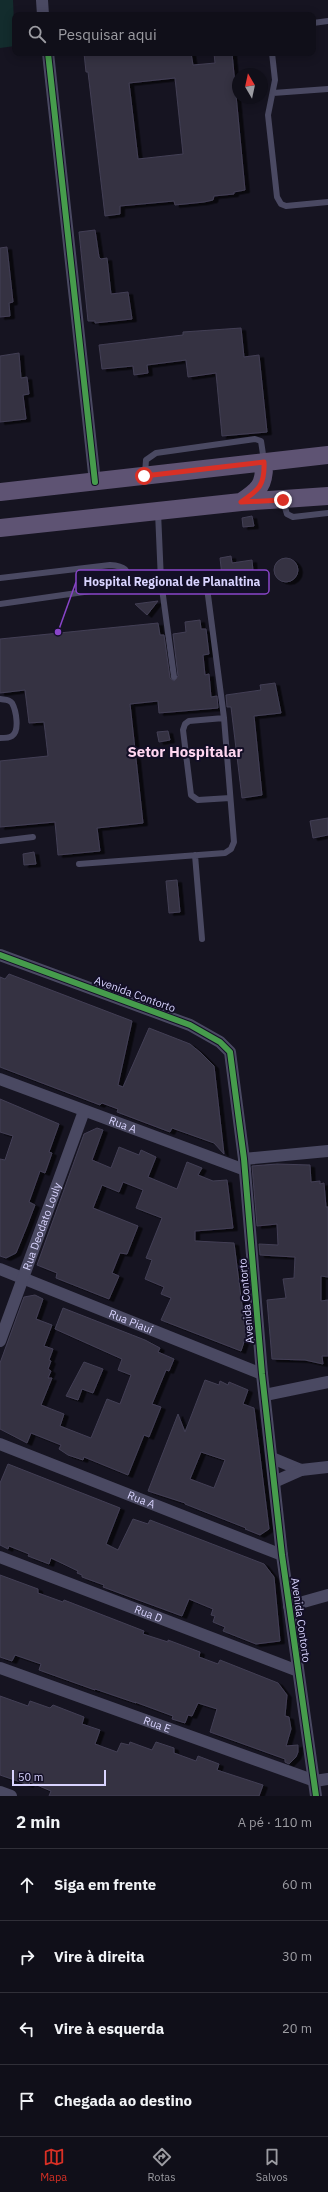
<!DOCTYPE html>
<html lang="pt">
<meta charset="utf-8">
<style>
:root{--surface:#100f19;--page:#1e1d26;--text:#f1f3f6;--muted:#9c9ca2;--line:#302f38;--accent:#d93025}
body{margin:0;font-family:"IBM Plex Sans",sans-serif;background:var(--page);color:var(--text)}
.compass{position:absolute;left:232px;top:68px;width:36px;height:36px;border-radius:50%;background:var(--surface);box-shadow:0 2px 10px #0003;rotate:351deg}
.scale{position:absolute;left:12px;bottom:10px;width:94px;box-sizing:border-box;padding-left:4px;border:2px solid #d9d4ff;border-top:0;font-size:11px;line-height:14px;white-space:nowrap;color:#d9d4ff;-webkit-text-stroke:3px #130f26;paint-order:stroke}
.stop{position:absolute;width:12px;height:12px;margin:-9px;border:3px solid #d93025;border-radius:50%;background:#fff}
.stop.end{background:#d93025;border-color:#fff;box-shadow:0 1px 4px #0008}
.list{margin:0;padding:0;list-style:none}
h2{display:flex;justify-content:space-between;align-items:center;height:52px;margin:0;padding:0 16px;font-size:17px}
h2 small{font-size:13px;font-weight:400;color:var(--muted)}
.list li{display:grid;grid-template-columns:26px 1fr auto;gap:12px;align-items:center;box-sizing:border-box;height:72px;padding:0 16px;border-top:1px solid var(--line)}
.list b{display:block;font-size:15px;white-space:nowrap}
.list em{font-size:13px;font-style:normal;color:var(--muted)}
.icon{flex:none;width:22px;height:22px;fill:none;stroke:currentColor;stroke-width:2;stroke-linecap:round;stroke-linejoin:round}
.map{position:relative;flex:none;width:328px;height:1796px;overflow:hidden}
.search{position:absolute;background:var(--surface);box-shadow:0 2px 10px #0003;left:12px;right:12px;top:12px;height:44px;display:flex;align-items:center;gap:10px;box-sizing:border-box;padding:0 14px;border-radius:8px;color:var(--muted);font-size:15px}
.sheet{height:340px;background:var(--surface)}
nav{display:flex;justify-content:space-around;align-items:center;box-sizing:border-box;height:56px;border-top:1px solid var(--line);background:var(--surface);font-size:11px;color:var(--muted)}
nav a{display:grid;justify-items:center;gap:2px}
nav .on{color:var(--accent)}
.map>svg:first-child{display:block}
</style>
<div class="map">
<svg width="328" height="1796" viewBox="0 0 328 1796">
<defs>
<filter id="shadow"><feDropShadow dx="4.5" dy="2.5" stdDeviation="0" flood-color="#0009"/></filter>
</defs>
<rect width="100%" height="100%" fill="#161421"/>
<path fill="#132c2d" d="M0 0H13L15 46 0 48Z"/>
<path fill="#343243" stroke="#433f54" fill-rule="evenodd" filter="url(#shadow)" d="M84 53H191L193 65 215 63 214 53H232L245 190 234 192V194L214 196 213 200 204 202 175 205 174 201 120 206V214L105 216 88 72H86ZM175 78 183 154 138 159 129 83Z
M95 230 99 257 101 259 107 258 111 294 128 292 132 319 95 323V321H88L79 232Z
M7 247 13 302 9 303 10 316 0 317V248Z
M241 328 244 357 259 355 267 432 222 436 216 373 188 377 186 360 147 365 148 373 134 375 133 366 102 369 99 345 183 335V332Z
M19 353 21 378 27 377 29 394 23 395 26 419 0 422V356Z
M252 516 254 526 243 527 242 518Z
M231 556 232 563 252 560 254 582 223 585 220 558Z
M274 570a12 12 0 1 1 24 0a12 12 0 1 1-24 0Z
M158 601 147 615 135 604Z
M200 620 201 629H206L209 654 203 655 205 675 209 674 211 697 217 696 218 708 159 713 158 701 130 704 143 823 97 828 100 851 58 855 55 822 0 827V761L48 756 44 722 29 723 25 690 0 693V639L158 623 160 635H164L170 678 174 681 178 676 173 634 186 632 185 622Z
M275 683 281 713 254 716 262 795 242 798 231 707H227L226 695 261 690 260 685Z
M168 731 170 740 159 742 157 732Z
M328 818V835L313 838 310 821Z
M34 852 36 864 24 865 23 854Z
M177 880 180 912 169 913 166 881Z
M9 974 132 1021 118 1085 123 1087 149 1028 190 1044 201 1053 214 1066 224 1154 214 1143 172 1128 170 1132 117 1112 118 1109 102 1103 100 1105 0 1067V977L5 979Z
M0 1099 59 1124 49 1152 52 1153 45 1173 40 1171 29 1202 35 1205 27 1226 16 1253 6 1258 0 1256V1159L5 1160 13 1136 0 1132Z
M97 1128 103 1130 92 1160 111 1168 119 1147 139 1155 141 1150 156 1157 148 1177 177 1189 187 1162 202 1168 198 1175 213 1181 227 1180 233 1228 195 1231V1241L234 1243 246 1336 241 1351 161 1320 171 1298 161 1294 164 1287 145 1279 152 1260 146 1258 162 1218 136 1208 143 1190 123 1182 119 1192 102 1185 93 1208 138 1226 127 1254 120 1253 112 1273 119 1276 109 1299 56 1278 57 1273 37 1265 84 1134Z
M277 1164 310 1165 311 1182 320 1181V1184L324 1183 326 1207H328V1277L321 1276V1301L328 1300V1356H322L323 1364 305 1360 272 1359 267 1300 286 1298 283 1279 294 1278 295 1257 260 1255 259 1244 278 1245 277 1224 257 1226 252 1166Z
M35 1295 43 1299 36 1319 52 1325 44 1346 53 1349 49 1360 51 1361 48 1369 51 1371 48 1378H52L41 1405 64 1414 60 1426 91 1438 107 1399 120 1404 131 1375 118 1370 122 1359 55 1329 63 1308 145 1340 160 1348 158 1352 174 1359 169 1371 166 1370 152 1404 161 1407 149 1437 144 1435 128 1475 84 1457 83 1460 68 1455 59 1449 61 1445 31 1433 27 1443 0 1429V1363L24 1297Z
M84 1362 103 1369 93 1393 82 1389 78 1400 66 1396Z
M205 1380 219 1385 220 1381 228 1385 229 1382 248 1390 243 1404 254 1408 269 1529 260 1535 245 1529 246 1528 185 1504V1503L148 1491 178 1414 185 1432ZM201 1452 225 1460 214 1488 190 1479Z
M8 1464 120 1508 106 1544 118 1550 133 1519 148 1524 150 1520 264 1564 274 1577 280 1641 256 1644 223 1631 225 1627 213 1622 215 1616 211 1615 213 1609 189 1599 182 1616 103 1587 104 1585 82 1577V1575L77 1573 78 1571 51 1558 49 1564 28 1556 29 1554 9 1546 8 1549 0 1545V1483Z
M0 1575 38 1589V1593L63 1602 64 1600 144 1631 143 1634 168 1642V1640L200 1652 199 1657 218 1664 220 1660 278 1683 287 1695 285 1716 289 1717 291 1729 286 1746 298 1745V1752L296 1757 289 1764 285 1762V1759L210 1732 217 1709 198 1703 192 1716 188 1715 185 1723 172 1719 173 1716 135 1702 136 1703 95 1689V1690L39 1670 41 1664 15 1655 12 1661 0 1657Z
M0 1696 28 1706 30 1701 50 1708 53 1705 84 1717 82 1724 100 1730 95 1744 117 1752 121 1743 129 1745 130 1742 152 1750 156 1742 174 1748V1753L196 1761 198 1756 219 1764 217 1770 263 1785 259 1796H49L51 1791 30 1782 29 1785 0 1775Z"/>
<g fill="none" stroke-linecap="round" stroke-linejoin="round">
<path stroke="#4a4962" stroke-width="6" d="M313 23 328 21
M272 53 275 80 268 115 277 197 281 204 286 206 328 202
M273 93 328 89
M145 474 146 460 156 453 255 439 261 441 264 461
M283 501 287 514 293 517 328 513
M158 512 161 581 174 677
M0 578 110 565C127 566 127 570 131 585
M0 604 161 581 206 580 224 718
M0 699C4 700 9 699 12 703 16 710 20 731 12 736 9 738 4 738 0 738
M0 841 33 837
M195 855 202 939
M79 864 225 853 231 849 234 842 224 718 189 721 185 724 183 730 191 795 198 800 230 798"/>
<g stroke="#4a4962" stroke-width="12">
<path d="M42 0 43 15"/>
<path d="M48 53 95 482"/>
<path d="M0 955 190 1025 220 1042 230 1052 244 1159 262 1374 282 1555 316 1796"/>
<path id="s1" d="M0 1079 245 1170"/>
<path d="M244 1159 328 1151"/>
<path id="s2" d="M0 1269 262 1374"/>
<path id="s3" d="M0 1341 84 1111"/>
<path d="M265 1395 328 1382"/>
<path id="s4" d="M0 1444 282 1555"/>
<path d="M272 1458 301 1470 328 1467"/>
<path d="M274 1482 301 1470"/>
<path id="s5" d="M0 1557 298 1671"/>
<path d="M289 1606 328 1595"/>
<path id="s6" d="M0 1668 315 1781 328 1779"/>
<path d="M0 1792 11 1796"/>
</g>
<path stroke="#5e5373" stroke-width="18" d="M0 492 328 455
M241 502C259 490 265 485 264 462
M0 528 241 502 328 496"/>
<defs>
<path id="cycleway" d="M48 53 95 482
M0 955 190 1025 220 1042 230 1052 244 1159 262 1374 282 1555 316 1796"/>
</defs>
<use href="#cycleway" stroke="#130f26" stroke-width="8"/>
<use href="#cycleway" stroke="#469c4c" stroke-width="6"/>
</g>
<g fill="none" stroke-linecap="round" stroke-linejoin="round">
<path stroke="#d93025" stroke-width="5" d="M144 476 264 462C265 485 259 490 241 502L283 500"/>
</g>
<g text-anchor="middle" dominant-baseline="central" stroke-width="4" stroke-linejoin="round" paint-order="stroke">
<g font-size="11" fill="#d9d4ff" stroke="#130f26">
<text transform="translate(135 994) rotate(20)">Avenida Contorto</text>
<text stroke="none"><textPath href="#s1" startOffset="131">Rua A</textPath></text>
<text stroke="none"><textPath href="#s3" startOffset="122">Rua Deodato Louly</textPath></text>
<text transform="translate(246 1301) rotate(-95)">Avenida Contorto</text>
<text stroke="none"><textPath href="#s2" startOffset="141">Rua Piauí</textPath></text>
<text stroke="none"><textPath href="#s4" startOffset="152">Rua A</textPath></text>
<text stroke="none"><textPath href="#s5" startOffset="159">Rua D</textPath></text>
<text transform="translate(301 1620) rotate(82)">Avenida Contorto</text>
<text stroke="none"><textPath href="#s6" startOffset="167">Rua E</textPath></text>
</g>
<g font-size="15" font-weight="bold" fill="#ffd6f0" stroke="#130f26">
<text x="185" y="751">Setor Hospitalar</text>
</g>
</g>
<path fill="none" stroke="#8945c9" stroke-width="1.5" d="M58 632L76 582"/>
<circle fill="#8945c9" stroke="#130f26" stroke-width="1.5" cx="58" cy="632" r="4"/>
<rect fill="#130f26" stroke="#8945c9" stroke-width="1.5" x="76" y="570" width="193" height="24" rx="4"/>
<g font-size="12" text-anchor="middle" font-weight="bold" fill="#d9d4ff">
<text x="172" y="586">Hospital Regional de Planaltina</text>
</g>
</svg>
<svg class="compass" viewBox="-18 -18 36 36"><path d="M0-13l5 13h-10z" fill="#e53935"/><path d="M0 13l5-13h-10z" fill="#9c9ca2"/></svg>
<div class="scale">50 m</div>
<div class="stop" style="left:144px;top:476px"></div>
<div class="stop end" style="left:283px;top:500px"></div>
<div class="search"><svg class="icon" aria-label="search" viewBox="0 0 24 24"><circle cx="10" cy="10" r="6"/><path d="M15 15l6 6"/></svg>Pesquisar aqui</div>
</div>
<section class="sheet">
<h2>2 min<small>A pé · 110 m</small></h2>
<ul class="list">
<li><svg class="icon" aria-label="ahead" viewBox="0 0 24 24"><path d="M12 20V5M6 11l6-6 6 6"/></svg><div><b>Siga em frente</b></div><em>60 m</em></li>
<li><svg class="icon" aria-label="right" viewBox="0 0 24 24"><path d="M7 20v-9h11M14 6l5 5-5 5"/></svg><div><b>Vire à direita</b></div><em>30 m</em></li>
<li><svg class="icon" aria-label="left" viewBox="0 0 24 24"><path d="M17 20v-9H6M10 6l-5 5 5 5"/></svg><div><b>Vire à esquerda</b></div><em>20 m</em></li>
<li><svg class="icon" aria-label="arrive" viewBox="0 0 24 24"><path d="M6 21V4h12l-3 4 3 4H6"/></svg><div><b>Chegada ao destino</b></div></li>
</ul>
</section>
<nav>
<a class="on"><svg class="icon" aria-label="map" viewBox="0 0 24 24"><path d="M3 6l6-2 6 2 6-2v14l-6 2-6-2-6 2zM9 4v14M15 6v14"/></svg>Mapa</a>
<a><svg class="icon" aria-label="directions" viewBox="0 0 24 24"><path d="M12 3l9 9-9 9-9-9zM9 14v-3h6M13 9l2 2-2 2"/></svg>Rotas</a>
<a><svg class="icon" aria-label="saved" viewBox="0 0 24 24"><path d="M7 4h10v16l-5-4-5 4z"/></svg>Salvos</a>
</nav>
